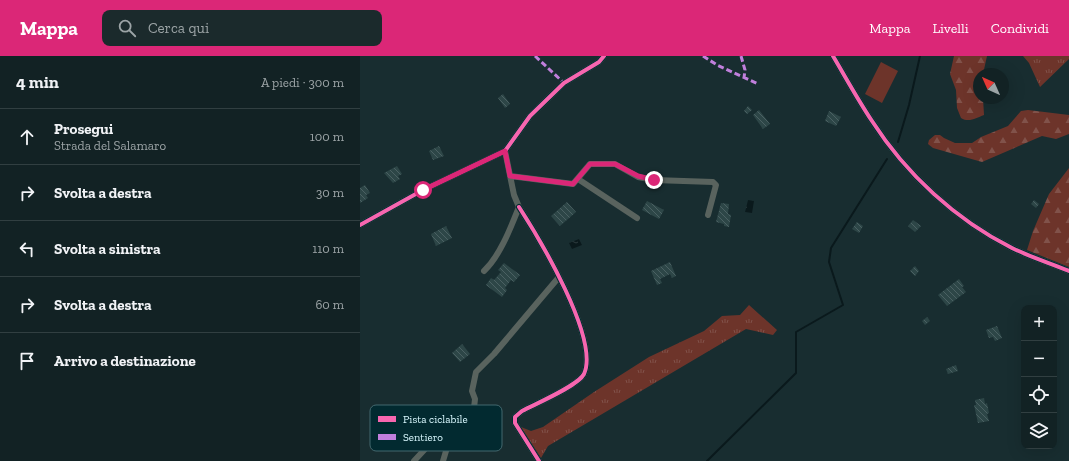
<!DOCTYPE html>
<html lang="it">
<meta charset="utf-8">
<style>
:root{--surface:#122224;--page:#1b2a2c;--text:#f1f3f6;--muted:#9ca4a6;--line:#313f41;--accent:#db2777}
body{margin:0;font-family:"Zilla Slab",serif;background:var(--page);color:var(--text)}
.controls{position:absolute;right:12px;bottom:12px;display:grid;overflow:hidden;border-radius:8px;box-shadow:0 4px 16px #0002}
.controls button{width:36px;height:36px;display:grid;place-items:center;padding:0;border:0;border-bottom:1px solid var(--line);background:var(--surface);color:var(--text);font:20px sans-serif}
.compass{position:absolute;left:613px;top:12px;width:36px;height:36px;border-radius:50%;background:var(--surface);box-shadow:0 4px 16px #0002;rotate:315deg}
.stop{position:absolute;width:12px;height:12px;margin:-9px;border:3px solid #db2777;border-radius:50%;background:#fff}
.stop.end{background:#db2777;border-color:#fff;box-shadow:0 1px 4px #0008}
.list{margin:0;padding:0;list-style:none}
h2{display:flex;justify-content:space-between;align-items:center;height:52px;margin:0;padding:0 16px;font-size:17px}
h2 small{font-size:13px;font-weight:400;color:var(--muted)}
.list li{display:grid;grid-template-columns:26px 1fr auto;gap:12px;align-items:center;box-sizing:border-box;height:56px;padding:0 16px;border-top:1px solid var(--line)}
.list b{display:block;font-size:15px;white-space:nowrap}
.list p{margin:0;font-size:13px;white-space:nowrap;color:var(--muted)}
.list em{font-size:13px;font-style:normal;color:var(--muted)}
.icon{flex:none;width:22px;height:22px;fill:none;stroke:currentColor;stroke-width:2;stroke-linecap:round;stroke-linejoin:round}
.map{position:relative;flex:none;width:709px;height:405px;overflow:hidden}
header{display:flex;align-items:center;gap:24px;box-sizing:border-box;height:56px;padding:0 20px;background:var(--accent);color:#fff}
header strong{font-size:19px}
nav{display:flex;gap:22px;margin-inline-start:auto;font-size:14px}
.search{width:280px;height:36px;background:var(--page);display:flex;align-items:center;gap:10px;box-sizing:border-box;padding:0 14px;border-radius:8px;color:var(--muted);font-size:15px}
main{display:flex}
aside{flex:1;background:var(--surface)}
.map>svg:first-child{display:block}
</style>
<header>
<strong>Mappa</strong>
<div class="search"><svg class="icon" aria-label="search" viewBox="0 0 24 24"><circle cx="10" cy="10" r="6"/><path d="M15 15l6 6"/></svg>Cerca qui</div>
<nav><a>Mappa</a><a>Livelli</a><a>Condividi</a></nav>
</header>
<main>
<aside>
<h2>4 min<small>A piedi · 300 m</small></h2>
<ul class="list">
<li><svg class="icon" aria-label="ahead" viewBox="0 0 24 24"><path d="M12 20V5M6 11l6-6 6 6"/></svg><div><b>Prosegui</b><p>Strada del Salamaro</p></div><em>100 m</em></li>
<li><svg class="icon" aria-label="right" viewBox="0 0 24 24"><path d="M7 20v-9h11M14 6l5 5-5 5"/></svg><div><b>Svolta a destra</b></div><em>30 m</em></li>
<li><svg class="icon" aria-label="left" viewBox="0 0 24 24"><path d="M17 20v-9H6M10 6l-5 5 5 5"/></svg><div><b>Svolta a sinistra</b></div><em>110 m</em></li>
<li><svg class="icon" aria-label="right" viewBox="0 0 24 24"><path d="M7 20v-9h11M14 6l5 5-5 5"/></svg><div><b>Svolta a destra</b></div><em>60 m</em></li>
<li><svg class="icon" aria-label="arrive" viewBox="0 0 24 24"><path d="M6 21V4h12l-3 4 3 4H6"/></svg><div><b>Arrivo a destinazione</b></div></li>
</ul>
</aside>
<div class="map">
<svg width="709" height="405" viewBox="0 0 709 405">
<defs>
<pattern id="grass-tufts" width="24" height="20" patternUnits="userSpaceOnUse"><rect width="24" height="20" fill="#6d342a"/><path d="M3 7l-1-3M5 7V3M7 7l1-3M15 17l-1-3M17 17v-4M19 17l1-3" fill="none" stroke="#81524a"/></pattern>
<pattern id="forest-firs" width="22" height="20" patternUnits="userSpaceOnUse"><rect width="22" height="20" fill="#6d342a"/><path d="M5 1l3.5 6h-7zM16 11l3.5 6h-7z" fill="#81524a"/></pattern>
<pattern id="water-ripples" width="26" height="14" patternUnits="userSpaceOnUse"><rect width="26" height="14" fill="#0a191c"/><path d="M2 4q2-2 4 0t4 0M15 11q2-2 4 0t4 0" fill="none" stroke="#2d3b3e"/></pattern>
<pattern id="building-back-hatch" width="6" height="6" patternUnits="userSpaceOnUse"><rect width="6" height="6" fill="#2d4647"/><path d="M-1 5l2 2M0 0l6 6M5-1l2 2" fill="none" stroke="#4b6163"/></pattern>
</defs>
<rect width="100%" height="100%" fill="#182d30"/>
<path fill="url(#grass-tufts)" d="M663 0H709V3L680 31 669 7Z
M389 249 417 274 413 279 386 273 188 390 181 402 161 371 171 375 183 371 234 336 289 301 344 275 362 260 380 259Z"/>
<path fill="url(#forest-firs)" d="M594 0H627L623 18H619V42H623L624 59C616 62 609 67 601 62L597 52 596 34 590 18Z
M668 54 709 59V78L696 83 682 80 622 106 573 92 568 88 569 84 575 79H580L584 82 595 87H612L621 81 648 70 661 55Z
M709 112V211L667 194 673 175 689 138Z"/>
<path fill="#6d342a" d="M521 6 538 15 522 47 505 38Z"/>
<path fill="url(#water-ripples)" d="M388 144 394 145 392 157 385 156Z
M219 183 222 189 212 193 209 187Z"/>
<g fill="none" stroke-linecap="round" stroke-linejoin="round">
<path stroke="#0a191c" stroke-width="2" d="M538 86 549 49 560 0
M347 405 436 317V276L483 249 469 206 471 192 527 103"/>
</g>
<path fill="url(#building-back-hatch)" d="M143 38 150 48 145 52 138 42Z
M388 50 392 54 387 58 384 55Z
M399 54 410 68 403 73 393 59Z
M469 55 481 61 476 70 465 65Z
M79 90 84 100 73 104 69 95Z
M37 110 42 118 38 120 40 123 33 127 24 117Z
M5 129 10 137 6 139 8 142 0 147V132Z
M674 144 679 148 676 152 671 148Z
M287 145 304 154 299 163 282 154Z
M207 146 216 156 200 170 191 160Z
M361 147 369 148 368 158 371 159 369 171 364 170V168L356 166Z
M553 164 561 170 555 176 548 170Z
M497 166 503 170 499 177 492 173Z
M86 170 92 182 76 190 71 178Z
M310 206 316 220 312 222 310 218 300 223 302 227 297 229 291 215Z
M144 207 160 219 154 226 151 224 145 232 147 234 142 241 126 229 131 222 134 224 141 216 138 214Z
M555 210 559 215 555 220 550 215Z
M599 223 604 230 602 231 606 236 587 250 578 239Z
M567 261 570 265 565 269 562 265Z
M637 270 642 282 635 285 633 281 629 282 626 274Z
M102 288 110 298 100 306 92 297Z
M596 309 598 315 588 318 586 313Z
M624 342 625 348 627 347 629 357 627 358 629 365 618 367 614 349H616L615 344Z"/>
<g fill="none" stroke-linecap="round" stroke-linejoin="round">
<path stroke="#59635e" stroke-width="6" d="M473 0C486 22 498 44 512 65 546 118 596 164 652 192 670 201 690 207 709 215
M150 120 213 128 230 108H255L278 121 294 124 353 126 356 129 348 159
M218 123 277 162
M159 151C179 182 240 283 224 318 218 330 175 348 162 355L155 361V367L179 405
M0 169 63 134 145 95 170 60 204 27 239 6 244 0
M124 215C140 200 151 171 159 151L154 139 145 95
M54 405 66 392
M83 405 89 385 108 364 114 352 115 343 112 335 116 316 134 298 199 221"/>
<path stroke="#c07fdc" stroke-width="3" stroke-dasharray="6 3" stroke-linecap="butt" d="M175 0 204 27
M343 0 357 9 398 28
M381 0 385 14 384 22"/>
<defs>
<path id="cycleway" d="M473 0C486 22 498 44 512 65 546 118 596 164 652 192 670 201 690 207 709 215
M159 151C179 182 240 283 224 318 218 330 175 348 162 355L155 361V367L179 405
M0 169 63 134 145 95 170 60 204 27 239 6 244 0"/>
</defs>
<use href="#cycleway" stroke="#022a30" stroke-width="6"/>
<use href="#cycleway" stroke="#f766af" stroke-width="4"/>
</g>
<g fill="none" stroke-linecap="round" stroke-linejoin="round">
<path stroke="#db2777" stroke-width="5" d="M63 134 145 95 150 120 213 128 230 108H255L278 120 294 124"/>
</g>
<rect x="10" y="349" width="132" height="46" rx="6" fill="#022a30" stroke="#43686e" stroke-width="1"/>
<rect x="18" y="360" width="18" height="6" fill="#f766af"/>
<rect x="18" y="378" width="18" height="6" fill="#c07fdc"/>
<g font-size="11" fill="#daf9ff">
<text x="43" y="367">Pista ciclabile</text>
<text x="43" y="385">Sentiero</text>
</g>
</svg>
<div class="controls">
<button>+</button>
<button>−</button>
<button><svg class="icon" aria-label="locate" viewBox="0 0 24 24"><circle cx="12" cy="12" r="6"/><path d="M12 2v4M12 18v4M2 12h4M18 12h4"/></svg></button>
<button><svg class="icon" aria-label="layers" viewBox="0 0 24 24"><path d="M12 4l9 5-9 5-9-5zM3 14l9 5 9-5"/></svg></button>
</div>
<svg class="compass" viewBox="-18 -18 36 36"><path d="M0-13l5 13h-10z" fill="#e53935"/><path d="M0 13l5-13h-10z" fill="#9ca4a6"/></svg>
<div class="stop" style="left:63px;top:134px"></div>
<div class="stop end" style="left:294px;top:124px"></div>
</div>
</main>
